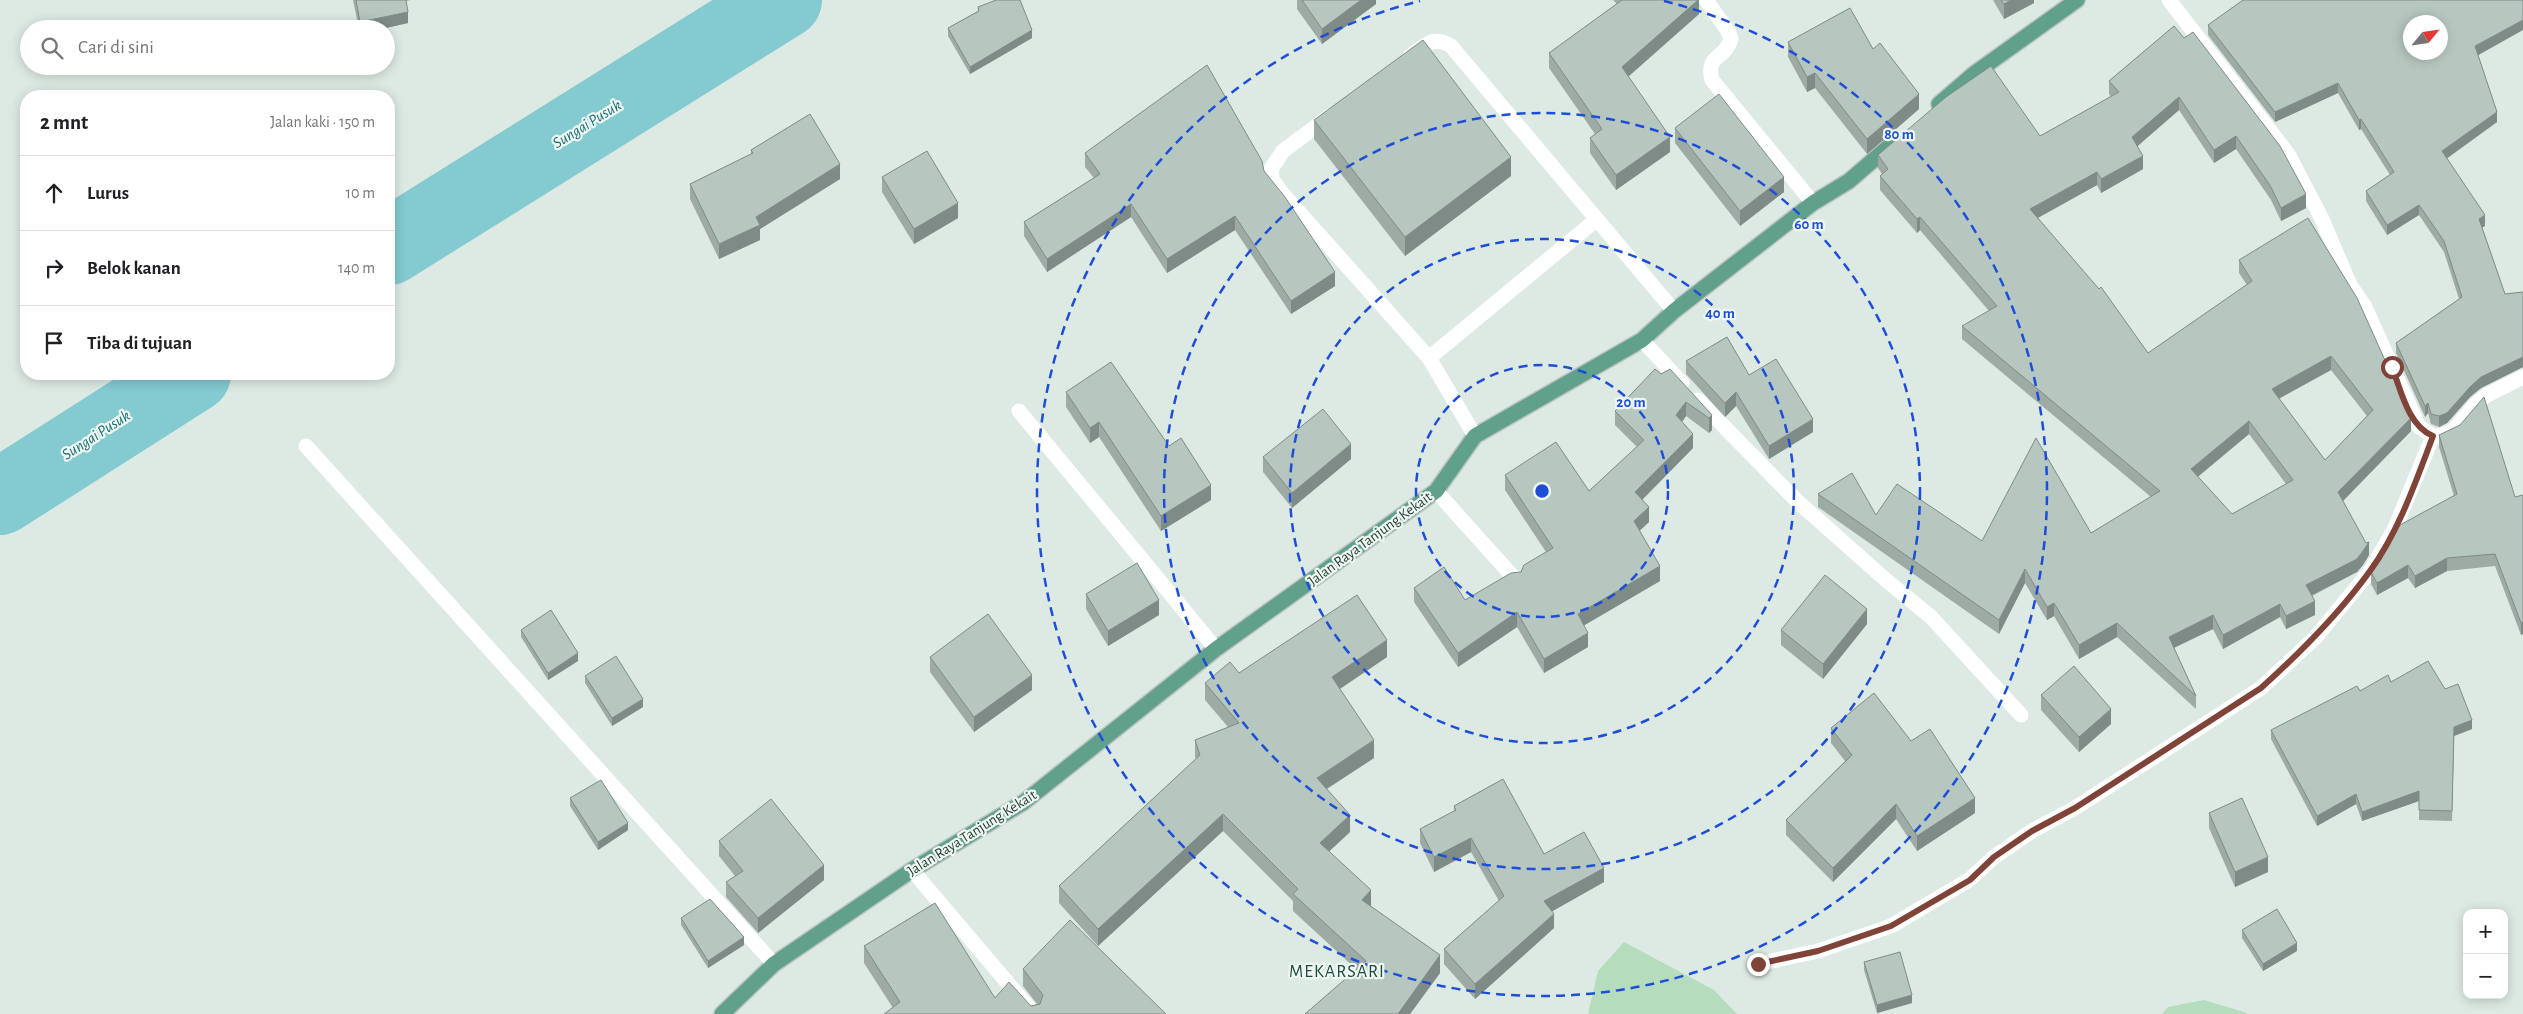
<!DOCTYPE html>
<html lang="id">
<meta charset="utf-8">
<style>
:root{--surface:#fff;--page:#f6f6f6;--text:#202124;--muted:#757577;--line:#e0e0e0}
body{margin:0;font-family:"Alegreya Sans",sans-serif;background:var(--page);color:var(--text)}
.controls{position:absolute;right:15px;bottom:15px;display:grid;overflow:hidden;border-radius:10px;box-shadow:0 2px 12px #0003}
.controls button{width:45px;height:45px;display:grid;place-items:center;padding:0;border:0;border-bottom:1px solid var(--line);background:var(--surface);color:var(--text);font:25px sans-serif}
.compass{position:absolute;left:2403px;top:15px;width:45px;height:45px;border-radius:50%;background:var(--surface);box-shadow:0 2px 12px #0003;rotate:61deg}
.stop{position:absolute;width:15px;height:15px;margin:-11px;border:4px solid #804338;border-radius:50%;background:#fff}
.stop.end{background:#804338;border-color:#fff;box-shadow:0 1px 5px #0008}
.list{margin:0;padding:0;list-style:none}
h2{display:flex;justify-content:space-between;align-items:center;height:65px;margin:0;padding:0 20px;font-size:21px}
h2 small{font-size:16px;font-weight:400;color:var(--muted)}
.list li{display:grid;grid-template-columns:32px 1fr auto;gap:15px;align-items:center;box-sizing:border-box;height:75px;padding:0 20px;border-top:1px solid var(--line)}
.list b{display:block;font-size:19px;white-space:nowrap}
.list em{font-size:16px;font-style:normal;color:var(--muted)}
.icon{flex:none;width:28px;height:28px;fill:none;stroke:currentColor;stroke-width:2;stroke-linecap:round;stroke-linejoin:round}
.map{position:relative;flex:none;width:2523px;height:1014px;overflow:hidden}
.search{position:absolute;background:var(--surface);box-shadow:0 2px 12px #0003;left:20px;top:20px;width:375px;height:55px;display:flex;align-items:center;gap:12px;box-sizing:border-box;padding:0 18px;border-radius:28px;color:var(--muted);font-size:19px}
.panel{position:absolute;background:var(--surface);box-shadow:0 2px 12px #0003;left:20px;top:90px;width:375px;height:290px;border-radius:20px}
.map>svg:first-child{display:block}
</style>
<div class="map">
<svg width="2523" height="1014" viewBox="0 0 2523 1014">
<rect width="100%" height="100%" fill="#ddeae3"/>
<path fill="#b5dcbd" d="M1624 942 1714 990 1737 1014H1588L1598 971Z
M2204 1000 2244 1012 2249 1014H2162L2168 1007Z"/>
<g fill="none" stroke-linecap="round" stroke-linejoin="round">
<path stroke="#83cad1" stroke-width="76" d="M389 247 784 0
M0 497 193 374"/>
<defs>
<path id="major" d="M1939 104 1975 73 2077 0
M722 1014 774 964 912 870 1024 802 1216 649 1436 491 1475 436 1642 340 1674 311 1813 203 1849 181 1893 143"/>
</defs>
<use href="#major" stroke="#bcc4c1" stroke-width="18"/>
<path stroke="#fff" stroke-width="15" d="M1706 0 1728 31 1731 39C1726 59 1705 54 1712 80L1813 203
M2169 0 2288 154 2321 217 2350 285 2365 307 2419 427 2433 436H2441L2453 431 2477 403 2487 395 2523 377
M1410 56C1425 45 1433 35 1451 46L1674 311
M1330 116 1283 151 1271 169 1272 179 1282 193 1429 358 1475 436
M1642 340 1682 383
M1429 358 1596 220
M1698 400 1797 501 1886 580 1931 617 2021 715
M1019 411 1216 649
M306 446 774 964
M1436 491 1515 579
M912 870 1034 1014
M1758 964 1818 951 1891 926 1969 880 1994 857 2032 831 2075 808 2261 688 2315 638 2371 570 2394 530 2433 436"/>
<use href="#major" stroke="#61a18c" stroke-width="15"/>
</g>
<path fill="#9daba4" fill-rule="evenodd" d="M353 0H411L406 1 408 23 381 29H359Z
M1297 0H1376V4L1322 44 1297 9Z
M1613 0H1699V14L1628 77 1670 152 1616 190 1590 153V138L1595 134 1549 68V53L1617 4Z
M1993 0H2034V3L2004 19Z
M978 7 1032 38 970 74 948 36V28L978 11Z
M2208 25 2478 55 2497 122 2447 158 2485 226 2482 227 2505 294 2523 292V367L2481 388 2470 397 2447 423 2439 427 2431 424 2428 413 2425 417 2396 353V343L2459 299 2444 252 2419 215 2387 235 2366 201V191L2390 175 2361 129 2359 130 2338 93 2275 122 2208 35Z
M2174 26 2306 208 2281 221 2271 200 2236 149 2214 163 2179 110 2137 146 2143 169 2101 193 2097 185 2038 218 2148 353 2247 285 2239 273V260L2411 431 2343 501 2369 555 2363 565 2357 572 2312 596 2315 615 2286 629 2280 617 2223 649 2213 629 2174 648 2196 696V709L2117 637 2079 659 2054 616 2047 620 2025 583 1999 634 1818 507V494L1876 515 1982 541 2091 533 2151 497 1962 339V326L1989 311 1920 230 1917 233 1880 190V176L1882 174 1878 168V155L2040 136 2111 97 2109 94V81ZM2331 370 2367 416 2325 460 2279 399ZM2249 434 2286 484 2232 514 2198 477Z
M1788 42 1873 49 1919 109 1867 154 1815 88 1807 92 1788 57Z
M1314 120 1511 176 1405 256 1314 139Z
M1675 128 1784 192 1740 226 1675 143Z
M751 150 840 179 760 229V240L719 259 690 199V184L751 154Z
M1085 153 1264 171 1335 286 1291 314 1235 230 1167 273 1131 217 1047 272 1024 236V222L1094 178 1085 167Z
M882 177 958 218 914 244 882 192Z
M1686 361 1749 375 1813 432 1769 459 1736 406 1725 417 1686 374Z
M1661 374 1712 415V430L1709 433 1686 416 1682 422 1693 448 1642 500 1649 522 1639 531 1660 581 1584 625 1588 647 1544 673 1517 627 1458 667 1414 602V588L1465 600 1521 572 1546 552 1505 490V475L1589 491 1637 447 1615 425V411Z
M1066 392 1211 500 1161 531 1099 437 1090 443 1066 407Z
M2439 435 2515 497 2523 495V634L2521 635 2495 566 2447 571 2415 588 2408 578 2377 595 2371 584V572L2454 496 2439 447Z
M1263 457 1351 459 1292 508 1263 472Z
M1086 594 1159 615 1108 646 1086 609Z
M1867 624 1823 679 1781 645V630Z
M521 630 578 661 548 680 521 637Z
M930 657 1032 690 974 732 930 672Z
M1387 657 1340 689 1374 758 1327 789 1350 832 1329 851 1371 907 1440 973 1410 1014H1305L1357 970 1293 911V901L1223 831 1098 946 1059 903V886L1196 759 1195 757V740L1228 727 1205 700V683L1239 673Z
M585 676 643 707 612 726 585 683Z
M2391 682 2445 689 2472 729 2454 736 2452 821 2419 820V801L2362 821 2356 804 2317 826 2271 739V730L2360 691Z
M2041 695 2111 724 2079 752 2041 710Z
M1831 728 1911 741 1975 813 1917 851 1896 819 1833 882 1786 835V820L1845 761 1831 743Z
M570 798 628 830 598 850 570 806Z
M1454 806 1544 854 1604 882 1552 911 1554 928 1475 999 1444 964V949L1499 901 1471 852 1434 872 1420 843V829L1454 811Z
M2209 813 2268 872 2235 887 2209 828Z
M719 841 824 880 758 933 726 897V882L735 876 719 856Z
M681 918 744 945 708 968 681 925Z
M2242 930 2297 951 2263 971 2242 938Z
M864 946 995 998 1031 1006 1037 1004 1023 986V969L1166 1014 893 1008 864 963Z
M1864 962 1912 1003 1877 1013 1864 970Z"/>
<path fill="#7f8b86" d="M1361 0H1376V4L1322 44V29Z
M1698 0H1699V14L1622 82V67Z
M2011 0H2034V3L2004 19V4Z
M408 12V23L381 29H360V22Z
M2523 20V30L2475 57V46Z
M1032 30V38L970 74V67Z
M1815 73V88L1807 92V77Z
M2338 83V93L2275 122V112Z
M1919 94V109L1867 154V139Z
M2179 97V110L2132 151V137Z
M2497 112V122L2442 162V151Z
M2361 119V129L2359 130V120Z
M2236 136V149L2214 163V150Z
M1670 137V152L1616 190V175Z
M2143 156V169L2101 193V179Z
M1511 157V176L1405 256V237Z
M840 164V179L760 229V240L719 259V244L756 217Z
M2097 172V185L2030 222V209Z
M1784 177V192L1740 226V211Z
M2306 194V208L2281 221V208Z
M958 203V218L914 244V229Z
M1131 204V217L1047 272V259Z
M2419 205V215L2387 235V225Z
M2485 215V226L2479 229V219Z
M1235 216V230L1167 273V259Z
M1920 217V230L1917 233V219Z
M1335 272V286L1291 314V301Z
M2331 356V370L2272 402V389Z
M2523 357V367L2481 388 2470 397 2447 423 2439 427V416L2470 387 2481 377Z
M1736 392V406L1725 417V403Z
M1686 402V416L1676 430V415Z
M2428 403V413L2425 417V406Z
M1712 415V430L1709 433V418Z
M2411 418V431L2338 506V492Z
M1813 419V432L1769 459V446Z
M2249 421V434L2191 482V469Z
M1099 422V437L1090 443V428Z
M1693 434V448L1635 507V492Z
M1351 444V459L1292 508V493Z
M1211 485V500L1161 531V516Z
M1649 507V522L1634 536V521Z
M2369 542V555L2363 565 2357 572 2306 598V585Z
M2447 558V571L2415 588V576Z
M2408 565V578L2377 595V583Z
M1660 566V581L1578 629V614Z
M2025 569V583L1999 634V620Z
M1159 600V615L1108 646V631Z
M2315 601V615L2286 629V616Z
M2054 603V616L2047 620V607Z
M2280 604V617L2223 649V635Z
M1867 609V624L1823 679V664Z
M1517 612V627L1458 667V653Z
M2213 615V629L2169 650V637Z
M2523 622V634L2521 635V623Z
M2117 623V637L2079 659V645Z
M1588 633V647L1544 673V659Z
M1387 640V657L1332 694V677Z
M578 653V661L548 680V673Z
M1032 675V690L974 732V717Z
M643 699V707L612 726V718Z
M2111 709V724L2079 752V737Z
M2472 720V729L2454 736 2452 821 2454 727Z
M1374 740V758L1317 795V778Z
M2419 791V801L2362 821V812Z
M2356 794V804L2317 826V816Z
M1975 798V813L1917 851V836Z
M1896 804V819L1833 882V868Z
M1223 814V831L1098 946V929Z
M1350 815V832L1320 860V843Z
M628 823V830L598 850V842Z
M1471 838V852L1434 872V857Z
M2268 857V872L2235 887V872Z
M824 865V880L758 933V918Z
M1604 868V882L1544 916V901Z
M1371 890V907L1362 900Z
M1554 914V928L1475 999V984Z
M744 937V945L708 968V961Z
M2297 943V951L2263 971V964Z
M1440 955V973L1410 1014H1398Z
M1912 995V1003L1877 1013V1005Z"/>
<path fill="#b6c7bf" stroke="#7f8b86" fill-rule="evenodd" d="M356 0H406L408 12 360 22Z
M996 0H1020L1032 30 970 67 948 28 979 11 978 7Z
M1302 0H1361L1322 29Z
M1622 0H1698L1622 67 1670 137 1616 175 1590 138 1602 129 1549 53Z
M2001 0H2011L2004 4Z
M2243 0H2523V20L2475 46 2497 112 2442 151 2485 215 2479 219 2505 294 2523 292V357L2481 377 2470 387 2447 413 2439 416 2431 414 2428 403 2425 406 2396 343 2462 297 2444 241 2419 205 2387 225 2366 191 2394 172 2361 119 2359 120 2338 83 2275 112 2208 25ZM2410 22H2440V52H2410Z
M1850 8 1873 49 1880 43 1919 94 1867 139 1815 73 1807 77 1788 42Z
M2174 26 2184 38 2193 32 2280 146 2306 194 2281 208 2271 187 2236 136 2214 150 2179 97 2132 137 2143 156 2101 179 2097 172 2030 209 2099 289 2101 287 2148 353 2252 281 2239 260 2308 218 2357 298 2411 418 2338 492 2366 543 2369 542 2363 551 2357 559 2306 585 2315 601 2286 616 2280 604 2223 635 2213 615 2169 637 2196 696 2117 623 2079 645 2054 603 2047 607 2025 569 1999 620 1818 494 1852 473 1876 515 1897 484 1982 541 2036 438 2091 533 2160 491 1962 326 1997 306 1920 217 1917 219 1880 176 1888 169 1878 155 1946 97 1991 66 2040 136 2119 92 2109 81ZM2331 356 2373 410 2325 460 2272 389ZM2249 421 2293 480 2232 514 2191 469Z
M1423 40 1511 157 1405 237 1314 120Z
M1207 65 1262 161 1264 171 1285 197 1335 272 1291 301 1235 216 1167 259 1131 204 1047 259 1024 222 1100 174 1085 153Z
M1719 94 1784 177 1740 211 1675 128Z
M810 114 840 164 756 217 760 225 719 244 690 184 753 153 751 150Z
M927 151 958 203 914 229 882 177Z
M1727 337 1749 375 1776 359 1813 419 1769 446 1736 392 1725 403 1686 361Z
M1111 362 1169 446 1181 438 1211 485 1161 516 1099 422 1090 428 1066 392Z
M1655 369 1661 374 1670 369 1712 415 1709 418 1686 402 1676 415 1693 434 1635 492 1649 507 1634 521 1660 566 1578 614 1588 633 1544 659 1517 612 1458 653 1414 588 1444 567 1465 600 1511 573 1521 572 1524 565 1553 548 1505 475 1556 442 1589 491 1644 440 1615 411Z
M2484 397 2515 497 2523 495V622L2521 623 2495 554 2447 558 2415 576 2408 565 2377 583 2371 572 2400 525 2457 494 2439 435 2460 425Z
M1323 409 1351 444 1292 493 1263 457Z
M1137 563 1159 600 1108 631 1086 594Z
M1825 575 1867 609 1823 664 1781 630Z
M1357 595 1387 640 1332 677 1374 740 1317 778 1350 815 1320 843 1371 890 1362 900 1440 955 1398 1014H1305L1366 961 1293 894 1298 889 1223 814 1098 929 1059 886 1200 755 1195 740 1239 723 1205 683 1230 662 1239 673Z
M551 610 578 653 548 673 521 630Z
M988 614 1032 675 974 717 930 657Z
M616 656 643 699 612 718 585 676Z
M2428 661 2445 689 2458 684 2472 720 2454 727 2452 811 2419 810V791L2362 812 2356 794 2317 816 2271 730 2357 686 2360 691 2388 675 2391 682Z
M2074 666 2111 709 2079 737 2041 695Z
M1874 693 1911 741 1930 729 1975 798 1917 836 1896 804 1833 868 1786 820 1852 755 1831 728Z
M1503 779 1544 854 1584 832 1604 868 1544 901 1554 914 1475 984 1444 949 1504 896 1471 838 1434 857 1420 829 1456 810 1454 806Z
M601 780 628 823 598 842 570 798Z
M2242 798 2268 857 2235 872 2209 813Z
M771 799 824 865 758 918 726 882 743 871 719 841Z
M710 899 744 937 708 961 681 918Z
M935 903 995 998 1009 982 1031 1006 1040 1004 1043 995 1023 969 1070 920 1166 1014H884L900 1002 864 946Z
M2277 909 2297 943 2263 964 2242 930Z
M1900 952 1912 995 1877 1005 1864 962Z"/>
<g fill="none" stroke-linecap="round" stroke-linejoin="round">
<path stroke="#804338" stroke-width="6" d="M1758 964 1818 951 1891 926 1970 880 1994 857 2032 831 2075 808 2261 688C2301 652 2339 614 2370 571 2399 531 2416 481 2433 436 2408 426 2401 390 2392 367"/>
</g>
<g fill="none" stroke="#1d4ed8" stroke-width="2.5" stroke-dasharray="9 6">
<circle cx="1542" cy="491" r="126"/>
<circle cx="1542" cy="491" r="252"/>
<circle cx="1542" cy="491" r="378"/>
<path d="M1664 1A505 505 0 1 1 1420 1"/>
</g>
<g text-anchor="middle" dominant-baseline="central" stroke-width="4.5" stroke-linejoin="round" paint-order="stroke">
<g font-size="15" fill="#1f3930" stroke="#eef7f2">
<text transform="translate(1370 539) rotate(-36)">Jalan Raya Tanjung Kekait</text>
<text transform="translate(972 833) rotate(-32)">Jalan Raya Tanjung Kekait</text>
</g>
<g font-size="16" font-style="italic" fill="#186d76" stroke="#eef7f2">
<text transform="translate(587 124) rotate(-32)">Sungai Pusuk</text>
<text transform="translate(96 435) rotate(-33)">Sungai Pusuk</text>
</g>
<g font-size="18" letter-spacing="1" fill="#1b4c3c" stroke="#eef7f2">
<text x="1337" y="972">MEKARSARI</text>
</g>
</g>
<circle cx="1542" cy="491" r="8" fill="#1d4ed8" stroke="#eef7f2" stroke-width="2.5"/>
<g font-size="15" text-anchor="middle" font-weight="bold" fill="#1d4ed8" stroke="#eef7f2" stroke-width="4.5" stroke-linejoin="round" paint-order="stroke">
<text x="1899" y="139">80 m</text>
<text x="1809" y="229">60 m</text>
<text x="1720" y="318">40 m</text>
<text x="1631" y="407">20 m</text>
</g>
</svg>
<div class="controls">
<button>+</button>
<button>−</button>
</div>
<svg class="compass" viewBox="-18 -18 36 36"><path d="M0-13l5 13h-10z" fill="#e53935"/><path d="M0 13l5-13h-10z" fill="#757577"/></svg>
<div class="stop" style="left:2392px;top:367px"></div>
<div class="stop end" style="left:1758px;top:964px"></div>
<div class="search"><svg class="icon" aria-label="search" viewBox="0 0 24 24"><circle cx="10" cy="10" r="6"/><path d="M15 15l6 6"/></svg>Cari di sini</div>
<section class="panel">
<h2>2 mnt<small>Jalan kaki · 150 m</small></h2>
<ul class="list">
<li><svg class="icon" aria-label="ahead" viewBox="0 0 24 24"><path d="M12 20V5M6 11l6-6 6 6"/></svg><div><b>Lurus</b></div><em>10 m</em></li>
<li><svg class="icon" aria-label="right" viewBox="0 0 24 24"><path d="M7 20v-9h11M14 6l5 5-5 5"/></svg><div><b>Belok kanan</b></div><em>140 m</em></li>
<li><svg class="icon" aria-label="arrive" viewBox="0 0 24 24"><path d="M6 21V4h12l-3 4 3 4H6"/></svg><div><b>Tiba di tujuan</b></div></li>
</ul>
</section>
</div>
